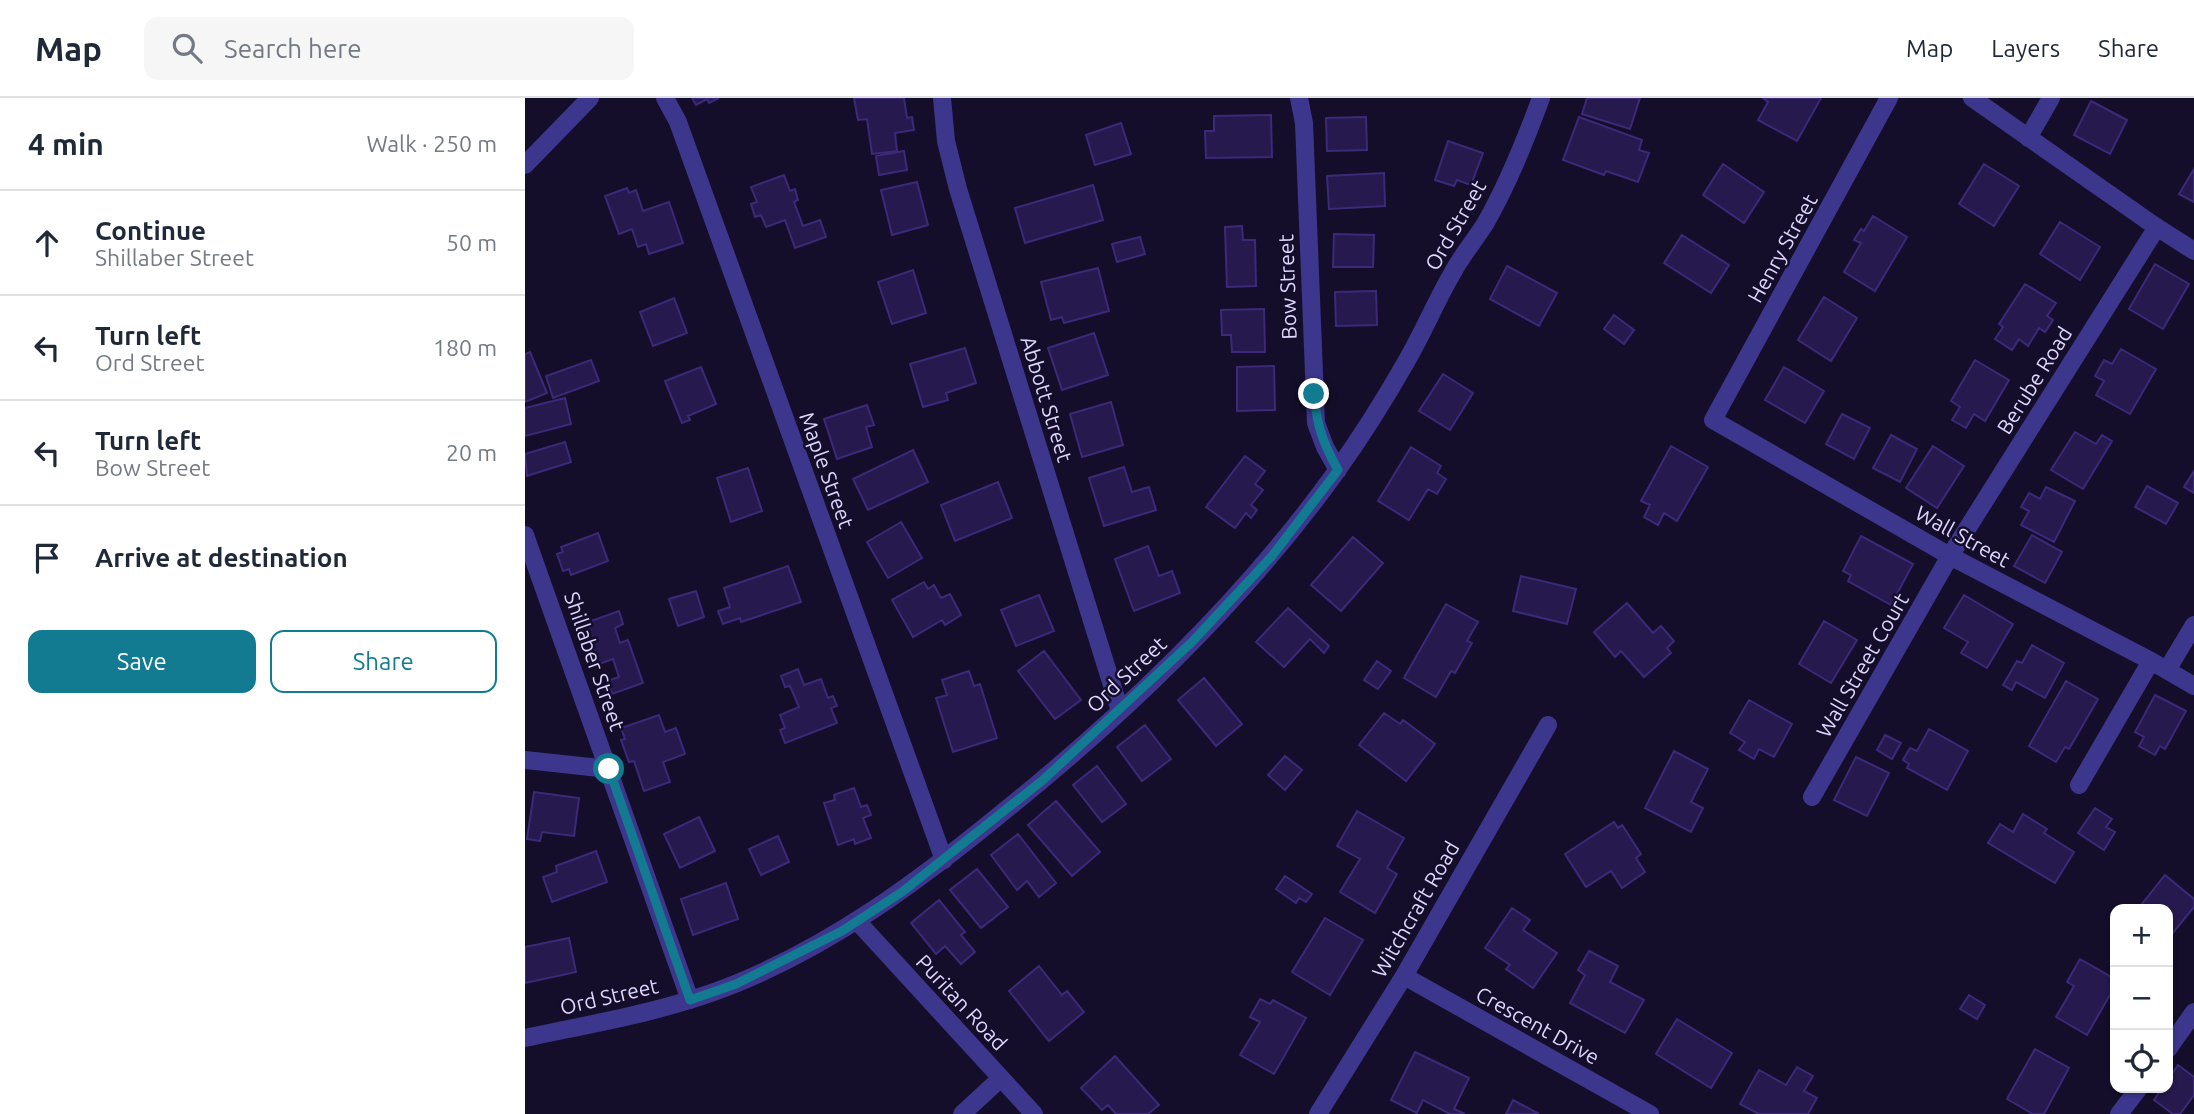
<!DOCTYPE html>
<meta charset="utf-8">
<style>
:root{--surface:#fff;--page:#f6f6f7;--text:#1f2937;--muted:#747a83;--line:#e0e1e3;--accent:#127a91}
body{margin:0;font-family:Ubuntu,sans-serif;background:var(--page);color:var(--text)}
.controls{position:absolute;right:21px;bottom:21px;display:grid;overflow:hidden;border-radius:14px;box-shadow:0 2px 5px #0004}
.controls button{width:63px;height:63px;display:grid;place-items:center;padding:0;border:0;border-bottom:2px solid var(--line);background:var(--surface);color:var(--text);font:35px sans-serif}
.stop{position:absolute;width:21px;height:21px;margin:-16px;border:5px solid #127a91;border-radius:50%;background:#fff}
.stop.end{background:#127a91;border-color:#fff;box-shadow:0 2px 7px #0008}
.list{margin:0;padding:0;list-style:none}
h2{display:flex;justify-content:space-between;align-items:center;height:91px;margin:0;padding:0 28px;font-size:30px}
h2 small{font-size:23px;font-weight:400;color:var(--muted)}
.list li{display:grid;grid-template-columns:46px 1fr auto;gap:21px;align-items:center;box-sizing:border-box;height:105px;padding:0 28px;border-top:2px solid var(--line)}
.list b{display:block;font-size:26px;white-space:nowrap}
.list p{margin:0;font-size:23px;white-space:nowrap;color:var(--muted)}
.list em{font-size:23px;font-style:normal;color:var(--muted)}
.actions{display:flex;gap:14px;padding:21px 28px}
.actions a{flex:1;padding:16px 0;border:2px solid var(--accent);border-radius:14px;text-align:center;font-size:24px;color:var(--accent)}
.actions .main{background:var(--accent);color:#fff}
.icon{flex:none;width:38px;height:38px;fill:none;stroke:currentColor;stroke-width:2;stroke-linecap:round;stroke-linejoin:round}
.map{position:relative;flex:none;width:1669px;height:1016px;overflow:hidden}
header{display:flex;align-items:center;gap:42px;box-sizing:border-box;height:98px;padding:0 35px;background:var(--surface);border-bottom:2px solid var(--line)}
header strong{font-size:33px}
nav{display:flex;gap:38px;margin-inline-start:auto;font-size:24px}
.search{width:490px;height:63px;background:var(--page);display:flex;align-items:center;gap:18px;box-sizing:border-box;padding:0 24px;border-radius:14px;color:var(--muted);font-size:26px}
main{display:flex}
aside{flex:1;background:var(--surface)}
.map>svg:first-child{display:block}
</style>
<header>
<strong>Map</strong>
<div class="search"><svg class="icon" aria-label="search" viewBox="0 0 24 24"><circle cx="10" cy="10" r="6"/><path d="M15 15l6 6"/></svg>Search here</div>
<nav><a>Map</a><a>Layers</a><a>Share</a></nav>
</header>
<main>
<aside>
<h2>4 min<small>Walk · 250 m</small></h2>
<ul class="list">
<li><svg class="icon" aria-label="ahead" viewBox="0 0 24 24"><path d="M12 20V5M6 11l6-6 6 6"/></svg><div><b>Continue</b><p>Shillaber Street</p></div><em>50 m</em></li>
<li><svg class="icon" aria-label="left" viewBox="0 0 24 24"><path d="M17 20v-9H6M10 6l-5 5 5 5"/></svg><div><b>Turn left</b><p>Ord Street</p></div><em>180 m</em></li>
<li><svg class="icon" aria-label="left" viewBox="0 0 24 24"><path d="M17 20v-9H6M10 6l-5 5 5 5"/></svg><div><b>Turn left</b><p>Bow Street</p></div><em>20 m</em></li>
<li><svg class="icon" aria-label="arrive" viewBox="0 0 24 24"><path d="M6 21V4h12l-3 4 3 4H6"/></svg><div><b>Arrive at destination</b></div></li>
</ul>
<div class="actions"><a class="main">Save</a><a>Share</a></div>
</aside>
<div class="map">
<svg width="1669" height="1016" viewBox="0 0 1669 1016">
<rect width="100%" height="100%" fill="#140e2a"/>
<path fill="#25194d" stroke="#3c297a" stroke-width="2" d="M167 0H194L184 5 182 1 171 7Z
M329 0H379L382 20 387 19 389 32 370 35 372 53 347 56 342 21 333 22Z
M1062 0H1115L1105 31 1057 16Z
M1296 0 1272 43 1233 22 1243 4 1238 0Z
M1566 3 1602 22 1585 56 1549 37Z
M746 17 747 59 681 60 680 33H689V18Z
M841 19 842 52 802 53 801 20Z
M1054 19 1117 42 1114 52 1124 55 1113 84 1081 73 1079 77 1038 62Z
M596 25 606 56 570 67 561 37Z
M923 43 958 55 946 87 932 82 929 88 910 82Z
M379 53 382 72 354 77 351 58Z
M1198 66 1239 94 1219 125 1178 97Z
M1459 66 1494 88 1469 128 1434 106Z
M1669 71V104L1654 96Z
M859 75 860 108 804 111 802 78Z
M259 77 265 93 270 91 273 102 269 104 278 128 295 122 301 139 270 150 260 122 241 129 236 117 230 119 226 106 232 104 226 89Z
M392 84 403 127 367 137 356 92Z
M568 87 578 122 500 145 490 110Z
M102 90 104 95 111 92 118 113 144 104 158 145 124 156 121 146 113 149 107 131 94 136 80 98Z
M1348 118 1382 139 1350 193 1319 174 1336 145 1329 142 1336 131 1339 133Z
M1535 124 1575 149 1555 182 1515 156Z
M717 128 718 142H730L731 188 702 189 700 129Z
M809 136 849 137 848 169H808Z
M1157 137 1204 167 1186 195 1139 165Z
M615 139 620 156 592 164 587 146Z
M1630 166 1664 186 1638 231 1604 211Z
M982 168 1032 195 1014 228 965 201Z
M573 170 584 213 539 225 537 219 526 222 516 184Z
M388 172 401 215 367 226 353 184Z
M1500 186 1531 205 1522 218 1528 222 1520 234 1514 230 1503 248 1494 241 1487 252 1470 241 1478 229 1474 226Z
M851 193 852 227 811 228 810 194Z
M1299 199 1332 220 1306 263 1273 242Z
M149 200 162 235 128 248 115 214Z
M739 211 740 254H707L706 237H697L696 212Z
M1089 217 1109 232 1099 246 1079 231Z
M569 235 583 277 537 292 523 250Z
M440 250 451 285 421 295 423 302 398 309 385 266Z
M1596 251 1631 271 1605 316 1571 297 1579 283 1570 278 1579 262 1587 266Z
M5 254 22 295 0 304V256Z
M66 262 74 283 28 300 21 278Z
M1450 262 1484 282 1460 323 1449 316 1441 330 1427 322 1435 309 1426 303Z
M749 268 750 312 712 313V269Z
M176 269 191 306 163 318 165 322 157 325 140 283Z
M1259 269 1299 293 1280 325 1240 302Z
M918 276 948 295 925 332 894 313Z
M40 300 46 326 0 338V310Z
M586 304 598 347 557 359 545 316Z
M342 307 349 327 341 329 347 349 312 361 299 321Z
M1317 316 1345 330 1329 361 1301 346Z
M1550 334 1571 346 1577 337 1587 343 1558 391 1526 372Z
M1366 337 1392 351 1375 384 1348 370Z
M40 344 46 364 2 378 0 356Z
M1146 348 1183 369 1152 423 1139 415 1133 427 1119 419 1125 407 1116 403Z
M1408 348 1439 368 1412 410 1381 390Z
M886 349 916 368 912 375 921 381 912 396 903 391 884 422 853 403Z
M388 352 403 384 343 412 328 381Z
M720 358 740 373 730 386 738 392 726 407 732 412 726 420 721 415 710 430 681 409Z
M599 369 607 394 624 389 631 412 579 428 564 380Z
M223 370 237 413 206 424 192 380Z
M1669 373V395L1659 389Z
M473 384 487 420 430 443 416 407Z
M1622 388 1653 405 1641 426 1610 409Z
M1521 389 1550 403 1529 444 1496 427 1504 413 1496 409 1504 395 1515 401Z
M376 424 397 460 363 480 342 444Z
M73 435 83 463 46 477 44 471 38 473 32 456 38 454 36 449Z
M1507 437 1537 454 1520 485 1489 468Z
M1336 438 1388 466 1366 507 1323 483 1326 477 1318 473Z
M828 439 858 465 816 513 786 487Z
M623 448 634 478 647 473 655 495 609 513 590 461Z
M263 468 276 504 216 524 215 520 198 526 193 513 205 509 199 490Z
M996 478 1051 491 1042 526 988 513Z
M399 484 403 491 409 487 416 500 425 496 436 517 420 527 417 522 388 539 367 502Z
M171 493 179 519 153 528 144 501Z
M514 497 529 533 491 548 476 512Z
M1439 497 1488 526 1462 570 1436 555 1443 544 1419 530Z
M1102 505 1128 535 1136 528 1149 543 1142 550 1146 555 1119 579 1096 553 1090 559 1069 534Z
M921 506 953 524 942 543 947 545 930 575 926 573 911 599 879 580Z
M763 510 804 548 799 555 785 541 759 569 731 544Z
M94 513 98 526 90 530 95 545 103 542 118 585 87 596 82 583 94 579 88 561 74 566 60 525Z
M1299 523 1332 542 1306 585 1274 566Z
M1507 547 1539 565 1520 600 1491 584 1487 592 1478 587 1492 563 1497 565Z
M519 553 556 602 530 621 493 573Z
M852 563 866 573 853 591 839 582Z
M273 571 279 587 296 581 303 600 308 598 312 608 306 610 312 625 260 645 255 632 260 630 255 617 274 609 265 588 260 589 256 578Z
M444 573 449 588 455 586 472 640 428 654 411 600 422 597 417 582Z
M679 580 717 626 691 648 653 602Z
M1541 583 1573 601 1544 651 1540 649 1531 664 1504 648Z
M1630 597 1661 613 1640 651 1635 648 1630 657 1614 648 1619 639 1610 634Z
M1224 602 1267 626 1249 659 1234 651 1229 661 1214 652 1220 644 1205 635Z
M859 615 875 626 878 622 910 646 881 683 834 647Z
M134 617 140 634 151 630 160 656 138 664 145 684 119 693 109 663 104 664 96 642 100 641 96 630Z
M620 627 646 661 617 683 592 649Z
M1404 631 1443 653 1422 692 1382 670 1384 666 1378 662 1385 650 1392 653Z
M1360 637 1376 645 1367 661 1352 652Z
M1149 653 1183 671 1166 704 1178 710 1166 734 1120 710Z
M760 658 777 672 760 692 743 677Z
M1331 659 1364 675 1342 718 1309 702Z
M572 668 601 706 577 724 548 687Z
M329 690 336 709 342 707 346 717 338 720 346 740 330 746 329 741 313 747 299 705 310 702 309 697Z
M9 694 54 700 49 738 17 734 15 743 2 741Z
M531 703 575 754 547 778 503 727Z
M1570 710 1587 721 1581 729 1590 734 1579 752 1553 735Z
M832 713 879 740 862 770 872 776 850 815 815 794 835 761 812 748Z
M1498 716 1522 731 1519 735 1549 754 1530 785 1463 745 1475 726 1488 734Z
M174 719 190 753 155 770 139 736Z
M1089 724 1093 730 1097 727 1116 756 1111 760 1120 774 1097 790 1086 773 1061 789 1040 756Z
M493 736 531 785 514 799 502 783 492 792 466 757Z
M253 738 264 764 236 777 224 751Z
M71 753 82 784 27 804 18 779 32 774 31 768Z
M452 771 483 809 456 830 425 792Z
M1640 777 1669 801V809L1643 841V811H1613Z
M760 778 787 796 781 804 774 800 771 805 751 791Z
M201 785 213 821 168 837 156 801Z
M414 802 440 834 436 837 450 854 436 866 420 848 411 856 386 825Z
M987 810 1005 822 998 832 1032 855 1008 890 981 871 985 867 960 850Z
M800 820 838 842 805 897 767 874Z
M44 840 51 874 0 885V849Z
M1064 853 1093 868 1085 884 1119 902 1100 935 1045 905 1060 877 1053 872Z
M1555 861 1590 881V888L1562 937 1531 919 1549 888 1542 884Z
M514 868 537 897 542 893 559 914 524 943 484 893Z
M1444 897 1460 907 1452 921 1435 911Z
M735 901 745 906 748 902 781 920 749 976 715 957 735 924 725 919Z
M1152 921 1207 955 1186 990 1131 956Z
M1510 951 1544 970 1519 1016H1508L1482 1001Z
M890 954 944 980 929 1011 940 1016H925L898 1002 892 1015 866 1002Z
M590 958 634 1007 623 1016H591L583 1007 577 1012 556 990Z
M1653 967 1669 979V997L1655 1016H1648L1629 1002 1637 990H1643V982Z
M1272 969 1288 978 1279 993 1292 1000 1283 1016H1234L1215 1006 1234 972 1261 987Z
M988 1002 1014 1016H981Z"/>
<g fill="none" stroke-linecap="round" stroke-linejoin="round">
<path stroke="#3d368d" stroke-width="18" d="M140 0 153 24 419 762
M417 0 421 43 433 91 595 613
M774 0 779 25 791 325 800 349 813 372
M1364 0 1188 322 1425 458 1626 563 1669 588
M1447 0 1630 128 1669 153
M1503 40 1526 0
M0 67 65 0
M0 437 165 902
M1642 572 1669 527
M0 662 84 671
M1554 687 1626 563
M1287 699 1425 458 1632 129
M332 823 509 1016
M879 878 1125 1016
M0 940C70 925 144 913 210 886 308 846 391 785 472 719 598 618 717 505 811 374 836 339 860 301 881 264 898 235 911 203 928 174 937 157 950 142 960 126 983 86 1000 43 1016 0
M1643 951 1669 914
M437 1016 476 980
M793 1016 879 878 1023 627
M1594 1016 1614 990"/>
</g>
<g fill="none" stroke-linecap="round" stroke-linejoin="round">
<path stroke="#127a91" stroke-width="9" d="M84 671 165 902 211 886 317 833 377 794 518 682 667 544 747 458 813 372C797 343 792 328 789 296"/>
</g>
<g text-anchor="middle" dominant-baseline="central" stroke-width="5" stroke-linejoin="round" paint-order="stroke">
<g font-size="21" fill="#ded7ff" stroke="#140e2a">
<text transform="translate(930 127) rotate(-60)">Ord Street</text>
<text transform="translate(1257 150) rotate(-61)">Henry Street</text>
<text transform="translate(762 189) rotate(-92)">Bow Street</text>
<text transform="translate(1509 282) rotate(-58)">Berube Road</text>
<text transform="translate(522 301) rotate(73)">Abbott Street</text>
<text transform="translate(302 372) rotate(70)">Maple Street</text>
<text transform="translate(1438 438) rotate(29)">Wall Street</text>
<text transform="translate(70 563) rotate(71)">Shillaber Street</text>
<text transform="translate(1337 567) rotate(-60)">Wall Street Court</text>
<text transform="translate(601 576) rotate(-43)">Ord Street</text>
<text transform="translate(890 811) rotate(-60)">Witchcraft Road</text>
<text transform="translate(84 898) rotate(-13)">Ord Street</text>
<text transform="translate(437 904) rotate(47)">Puritan Road</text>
<text transform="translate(1013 927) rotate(29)">Crescent Drive</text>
</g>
</g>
</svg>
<div class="controls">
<button>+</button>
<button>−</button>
<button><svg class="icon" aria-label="locate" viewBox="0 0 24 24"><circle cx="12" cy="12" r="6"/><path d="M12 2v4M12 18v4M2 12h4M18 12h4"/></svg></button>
</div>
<div class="stop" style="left:84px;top:671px"></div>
<div class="stop end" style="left:789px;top:296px"></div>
</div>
</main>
